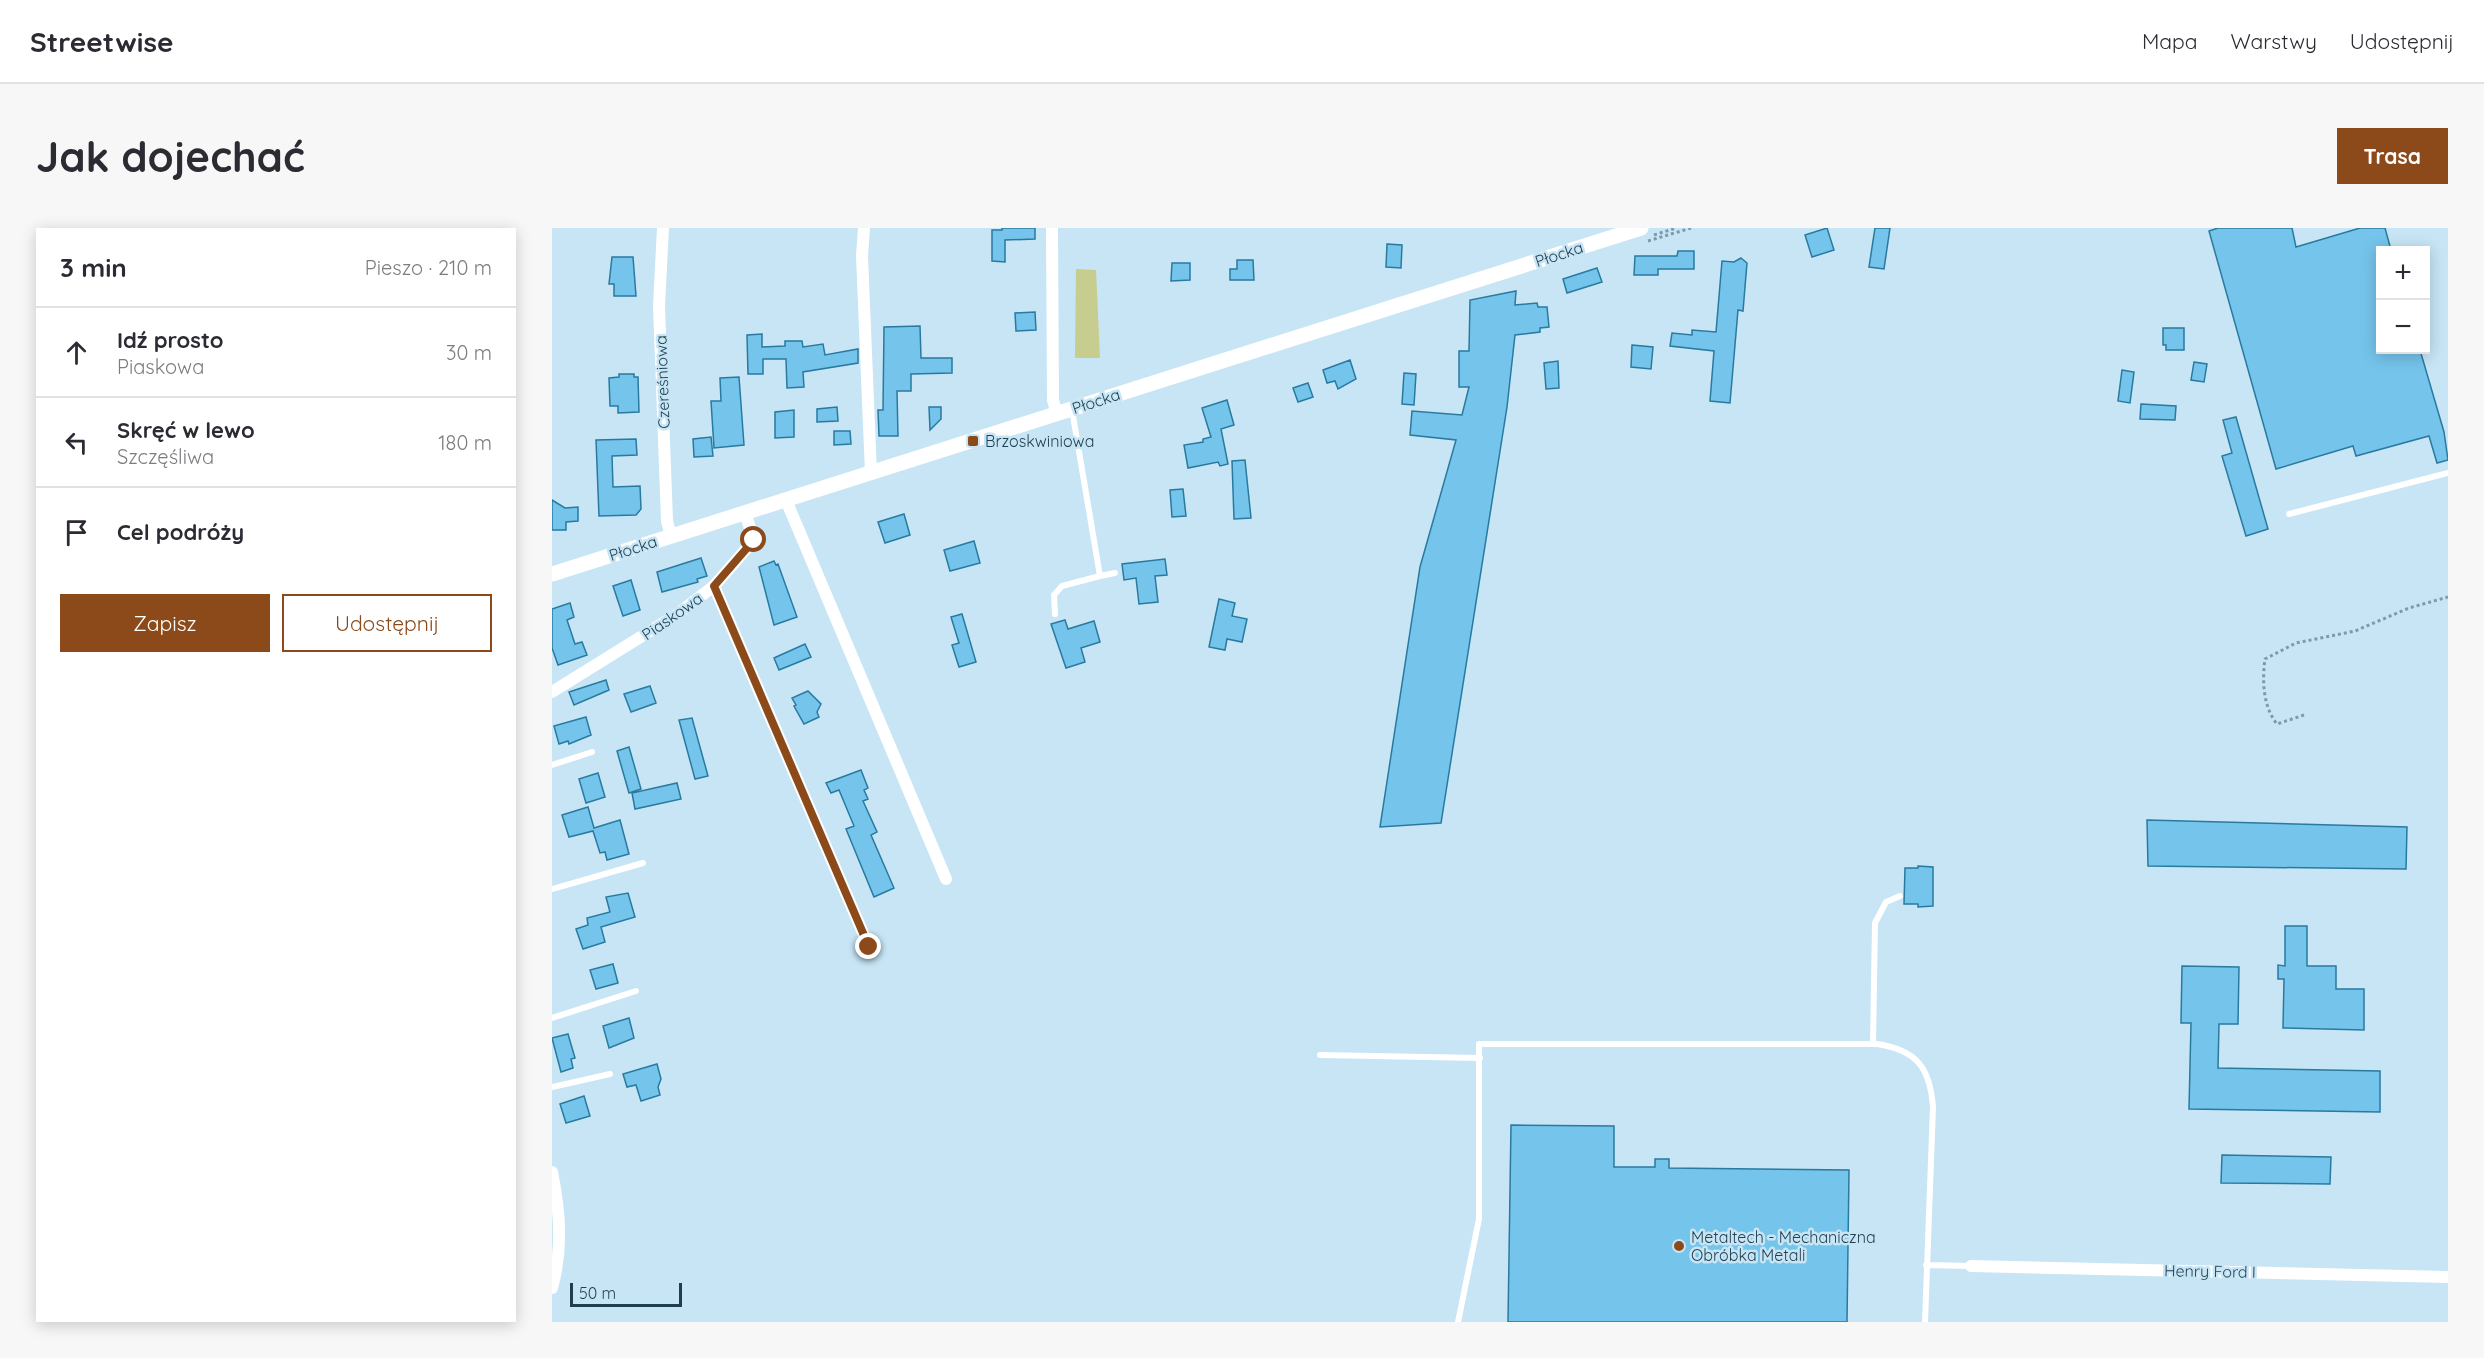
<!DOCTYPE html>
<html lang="pl">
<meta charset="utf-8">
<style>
:root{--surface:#fff;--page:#f7f7f7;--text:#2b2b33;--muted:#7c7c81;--line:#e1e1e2;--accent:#8c4a1a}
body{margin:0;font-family:Quicksand,sans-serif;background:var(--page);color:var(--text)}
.controls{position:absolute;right:18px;top:18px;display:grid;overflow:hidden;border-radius:0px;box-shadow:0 3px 15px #0003}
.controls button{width:54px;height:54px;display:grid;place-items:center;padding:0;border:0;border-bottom:2px solid var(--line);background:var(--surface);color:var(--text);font:30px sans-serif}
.scale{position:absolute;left:18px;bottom:15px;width:112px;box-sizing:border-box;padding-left:6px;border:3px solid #1e3f4f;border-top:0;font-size:16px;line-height:21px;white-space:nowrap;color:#1e3f4f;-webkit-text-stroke:4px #c7e5f5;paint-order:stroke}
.stop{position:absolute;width:18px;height:18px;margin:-14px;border:4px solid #8c4a1a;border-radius:50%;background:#fff}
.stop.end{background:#8c4a1a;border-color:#fff;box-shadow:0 2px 6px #0008}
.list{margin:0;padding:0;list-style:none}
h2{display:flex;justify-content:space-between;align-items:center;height:78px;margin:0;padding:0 24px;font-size:26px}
h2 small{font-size:20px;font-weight:400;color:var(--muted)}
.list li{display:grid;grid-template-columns:39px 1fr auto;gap:18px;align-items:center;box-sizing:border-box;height:90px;padding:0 24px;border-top:2px solid var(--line)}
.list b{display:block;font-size:22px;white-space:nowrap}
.list p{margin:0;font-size:20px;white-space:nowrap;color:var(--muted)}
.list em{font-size:20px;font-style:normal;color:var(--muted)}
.actions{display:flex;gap:12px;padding:18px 24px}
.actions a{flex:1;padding:14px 0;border:2px solid var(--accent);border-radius:0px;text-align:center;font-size:21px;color:var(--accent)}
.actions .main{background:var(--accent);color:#fff}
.icon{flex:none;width:33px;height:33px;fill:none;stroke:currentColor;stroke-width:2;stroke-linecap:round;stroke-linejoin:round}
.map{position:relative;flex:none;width:1896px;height:1094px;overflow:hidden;border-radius:0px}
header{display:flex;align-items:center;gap:36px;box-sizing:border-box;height:84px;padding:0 30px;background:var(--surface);border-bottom:2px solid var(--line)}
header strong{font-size:28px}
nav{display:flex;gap:33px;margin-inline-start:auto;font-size:21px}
.intro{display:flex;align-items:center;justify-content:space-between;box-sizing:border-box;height:144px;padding:0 36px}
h1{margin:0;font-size:42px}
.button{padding:15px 27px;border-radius:0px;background:var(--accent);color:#fff;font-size:21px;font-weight:700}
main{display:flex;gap:36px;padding:0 36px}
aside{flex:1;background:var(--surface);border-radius:0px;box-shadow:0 3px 15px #0003}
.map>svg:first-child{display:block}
</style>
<header>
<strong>Streetwise</strong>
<nav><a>Mapa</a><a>Warstwy</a><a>Udostępnij</a></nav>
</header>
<div class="intro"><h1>Jak dojechać</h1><a class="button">Trasa</a></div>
<main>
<aside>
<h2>3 min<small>Pieszo · 210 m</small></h2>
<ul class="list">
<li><svg class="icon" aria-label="ahead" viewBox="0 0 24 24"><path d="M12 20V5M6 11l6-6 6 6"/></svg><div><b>Idź prosto</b><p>Piaskowa</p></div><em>30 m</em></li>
<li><svg class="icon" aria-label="left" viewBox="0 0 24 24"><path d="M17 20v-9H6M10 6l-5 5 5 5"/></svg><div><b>Skręć w lewo</b><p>Szczęśliwa</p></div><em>180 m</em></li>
<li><svg class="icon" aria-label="arrive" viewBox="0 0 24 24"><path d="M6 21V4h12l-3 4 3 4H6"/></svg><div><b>Cel podróży</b></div></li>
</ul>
<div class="actions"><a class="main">Zapisz</a><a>Udostępnij</a></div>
</aside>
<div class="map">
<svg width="1896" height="1094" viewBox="0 0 1896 1094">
<rect width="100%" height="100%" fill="#c7e5f5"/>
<path fill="#c7cc8f" d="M524 41 544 42 548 130H523Z"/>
<path fill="#75c4ec" stroke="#297a9f" stroke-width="1.5" d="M450 0H483V11L453 12V34L440 33V2H450Z
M1275 0 1282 22 1260 29 1253 7Z
M1323 0H1338L1332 41 1317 39Z
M1666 0H1740L1744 19 1808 0H1833L1839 22H1828V122H1868L1892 204 1896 232 1885 235 1877 208 1804 228 1801 218 1724 241 1657 3Z
M835 16 850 17 849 40 834 39Z
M1126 23H1142V41H1106V47H1082L1083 28H1125Z
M60 29H81L84 68H62V56H57Z
M1189 30 1195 35 1191 83 1186 82 1178 175 1158 173 1162 123 1118 118 1120 105 1140 107V102L1164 104 1170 33 1182 34Z
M685 32H701L702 52H678V41H685Z
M620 35H638V52L619 53Z
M1045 40 1050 54 1015 65 1011 51Z
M964 63 963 77 985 75 986 79H995L997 99 988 100V104L963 107 955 179 889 595 828 599 868 339 904 212 858 207 860 183 910 187 917 159H907V123H917L918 72Z
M483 84 484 102 464 103 463 85Z
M368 98 369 130H400V145L359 146V163H345L346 208H327L326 182H331L332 99Z
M1611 100H1632V122H1614V117H1611Z
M210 106V119L233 118V113H250L251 119 271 116 273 127 306 121V135L251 144 252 159 235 160 234 131H211V146H196L195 107Z
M1080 117 1101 119 1099 141 1079 139Z
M798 132 804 151 786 161 783 153 775 155 771 142Z
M1006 133 1007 160 994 161 992 135Z
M1642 134 1655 136 1652 154 1639 152Z
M1570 142 1582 144 1578 175 1566 173Z
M852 145 864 146 862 177 850 176Z
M67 146H82V149H86L87 184 66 185V178H58L57 150 67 149Z
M187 149 192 217 162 220 159 173H169L168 150Z
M756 155 761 169 746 174 741 160Z
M675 172 682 197 669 201 676 236 668 238 666 234 636 240 632 217 651 214V211L659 209 650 180Z
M1589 176 1624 178 1623 192 1588 191Z
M285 179 286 193 265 194V181Z
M377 179H389V191L378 202Z
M242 182V209L223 210V184Z
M1684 189 1716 301 1694 308 1670 228 1680 225 1671 192Z
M282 203H298L299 216 282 217Z
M159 209 161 228 142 229 141 211Z
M84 211 85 227 60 228 61 259 88 258 89 281 84 287 47 288 44 212Z
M693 232 699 290 682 291 680 233Z
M631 261 634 288 620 289 618 262Z
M0 272 13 280 26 279V293L14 294V302H0Z
M352 286 358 307 333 315 326 294Z
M422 313 428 335 398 343 392 322Z
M149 330 155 348 145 351 146 354 110 364 105 344Z
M613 331 615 347 603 348 606 374 587 376 584 350 572 352 570 336Z
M222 333 224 337 226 336 245 389 222 397 207 339Z
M79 352 88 382 71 388 61 358Z
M667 371 683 375 680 388 695 391 690 414 675 411 673 422 657 419Z
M18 375 22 389 15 392 23 416 30 414 35 427 6 437 0 420V381Z
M410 386 424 434 407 439 400 417 407 415 399 389Z
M513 392 516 401 542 393 548 414 529 420 533 434 514 440 499 396Z
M253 416 259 429 227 442 222 430Z
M54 452 57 462 22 477 17 464Z
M98 458 104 475 79 484 72 466Z
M256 463 269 476 265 484 267 489 252 496 242 478 244 477 240 470Z
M34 489 39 507 17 516 16 513 7 516 2 498Z
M140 490 156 548 143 551 127 492Z
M77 519 89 561 77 565 65 523Z
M309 542 316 560 312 562 316 571 311 573 325 604 319 607 342 660 322 669 294 601 302 598 287 562 279 565 274 555Z
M46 545 53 569 34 575 27 551Z
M125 555 129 571 83 581 80 565Z
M36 579 42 600 68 592 77 626 55 632 53 624 48 625 41 603 17 609 10 587Z
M1595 592 1855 599 1854 641 1596 638Z
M1366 638 1381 639V678L1366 679V676H1352L1353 640H1366Z
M76 665 83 689 49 699 53 714 31 721 24 701 36 697 35 690 58 684 54 669Z
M1733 698H1755V738H1784V761H1812V802L1731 800 1732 751H1726V737L1733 738Z
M61 736 66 755 44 761 38 742Z
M1630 738 1687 739 1686 796H1667L1666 840 1828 843V884L1637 881 1639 795H1629Z
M77 790 82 810 57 820 51 798Z
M16 806 23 830 19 831 21 840 9 844 0 810Z
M105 836 109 851 106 859 108 867 89 873 84 857 75 859 71 846Z
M32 868 38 888 14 895 8 876Z
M959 897 1062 898V939H1103V931H1117V940L1297 942 1295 1094H956Z
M1670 927 1779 929 1778 956 1669 955Z"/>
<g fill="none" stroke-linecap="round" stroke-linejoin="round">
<path stroke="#7b9aaa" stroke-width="3" stroke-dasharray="3 3" stroke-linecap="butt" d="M1102 7 1124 0
M1096 13 1139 0
M1752 487 1725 496C1711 479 1710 452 1713 431L1744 415 1803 403 1857 380 1896 369"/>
<path stroke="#fff" stroke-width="6" d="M1737 286 1896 245
M548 348 563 345
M503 386 502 367 510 358 548 348 520 182
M0 537 40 524
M0 661 91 635
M0 790 84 763
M1321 816 1323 695 1334 674 1348 668
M768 827 928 830
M0 859 58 846
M1374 1037 1419 1038
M906 1094 927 991V816H1325C1365 822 1378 840 1381 879L1373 1094"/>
<path stroke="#fff" stroke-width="12" d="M111 0 107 78 115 293 119 308
M312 0 310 28 319 245
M500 0 501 172 505 186
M234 272 394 651
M162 358 317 719
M0 464 124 387 162 358 202 312 193 285
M0 944C8 984 11 1020 0 1060
M1419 1038 1896 1049"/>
<path stroke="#fff" stroke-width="15" d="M0 346 1089 0"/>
</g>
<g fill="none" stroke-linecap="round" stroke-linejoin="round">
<path stroke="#8c4a1a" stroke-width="8" d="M202 312 162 358 317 719"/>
</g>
<g fill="#8c4a1a" stroke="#c7e5f5" stroke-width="2">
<rect x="415" y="207" width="12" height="12" rx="3"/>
<circle cx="1127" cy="1018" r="6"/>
</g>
<g text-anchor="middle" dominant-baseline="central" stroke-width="5" stroke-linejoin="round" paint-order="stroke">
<g font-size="16" fill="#1e3f4f" stroke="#c7e5f5">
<text transform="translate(1007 26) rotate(-18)">Płocka</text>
<text transform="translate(110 154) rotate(-92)">Czereśniowa</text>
<text transform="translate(544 173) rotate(-18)">Płocka</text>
<text transform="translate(81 320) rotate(-18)">Płocka</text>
<text transform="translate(120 388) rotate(-35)">Piaskowa</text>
<text transform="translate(1658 1043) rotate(1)">Henry Ford I</text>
</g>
<g font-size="16" fill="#1e3f4f" stroke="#c7e5f5" text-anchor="start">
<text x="433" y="213">Brzoskwiniowa</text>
<text x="1139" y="1009">Metaltech - Mechaniczna<tspan x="1139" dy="18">Obróbka Metali</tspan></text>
</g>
</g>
</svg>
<div class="controls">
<button>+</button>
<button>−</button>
</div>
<div class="scale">50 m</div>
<div class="stop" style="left:202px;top:312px"></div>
<div class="stop end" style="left:317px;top:719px"></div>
</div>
</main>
